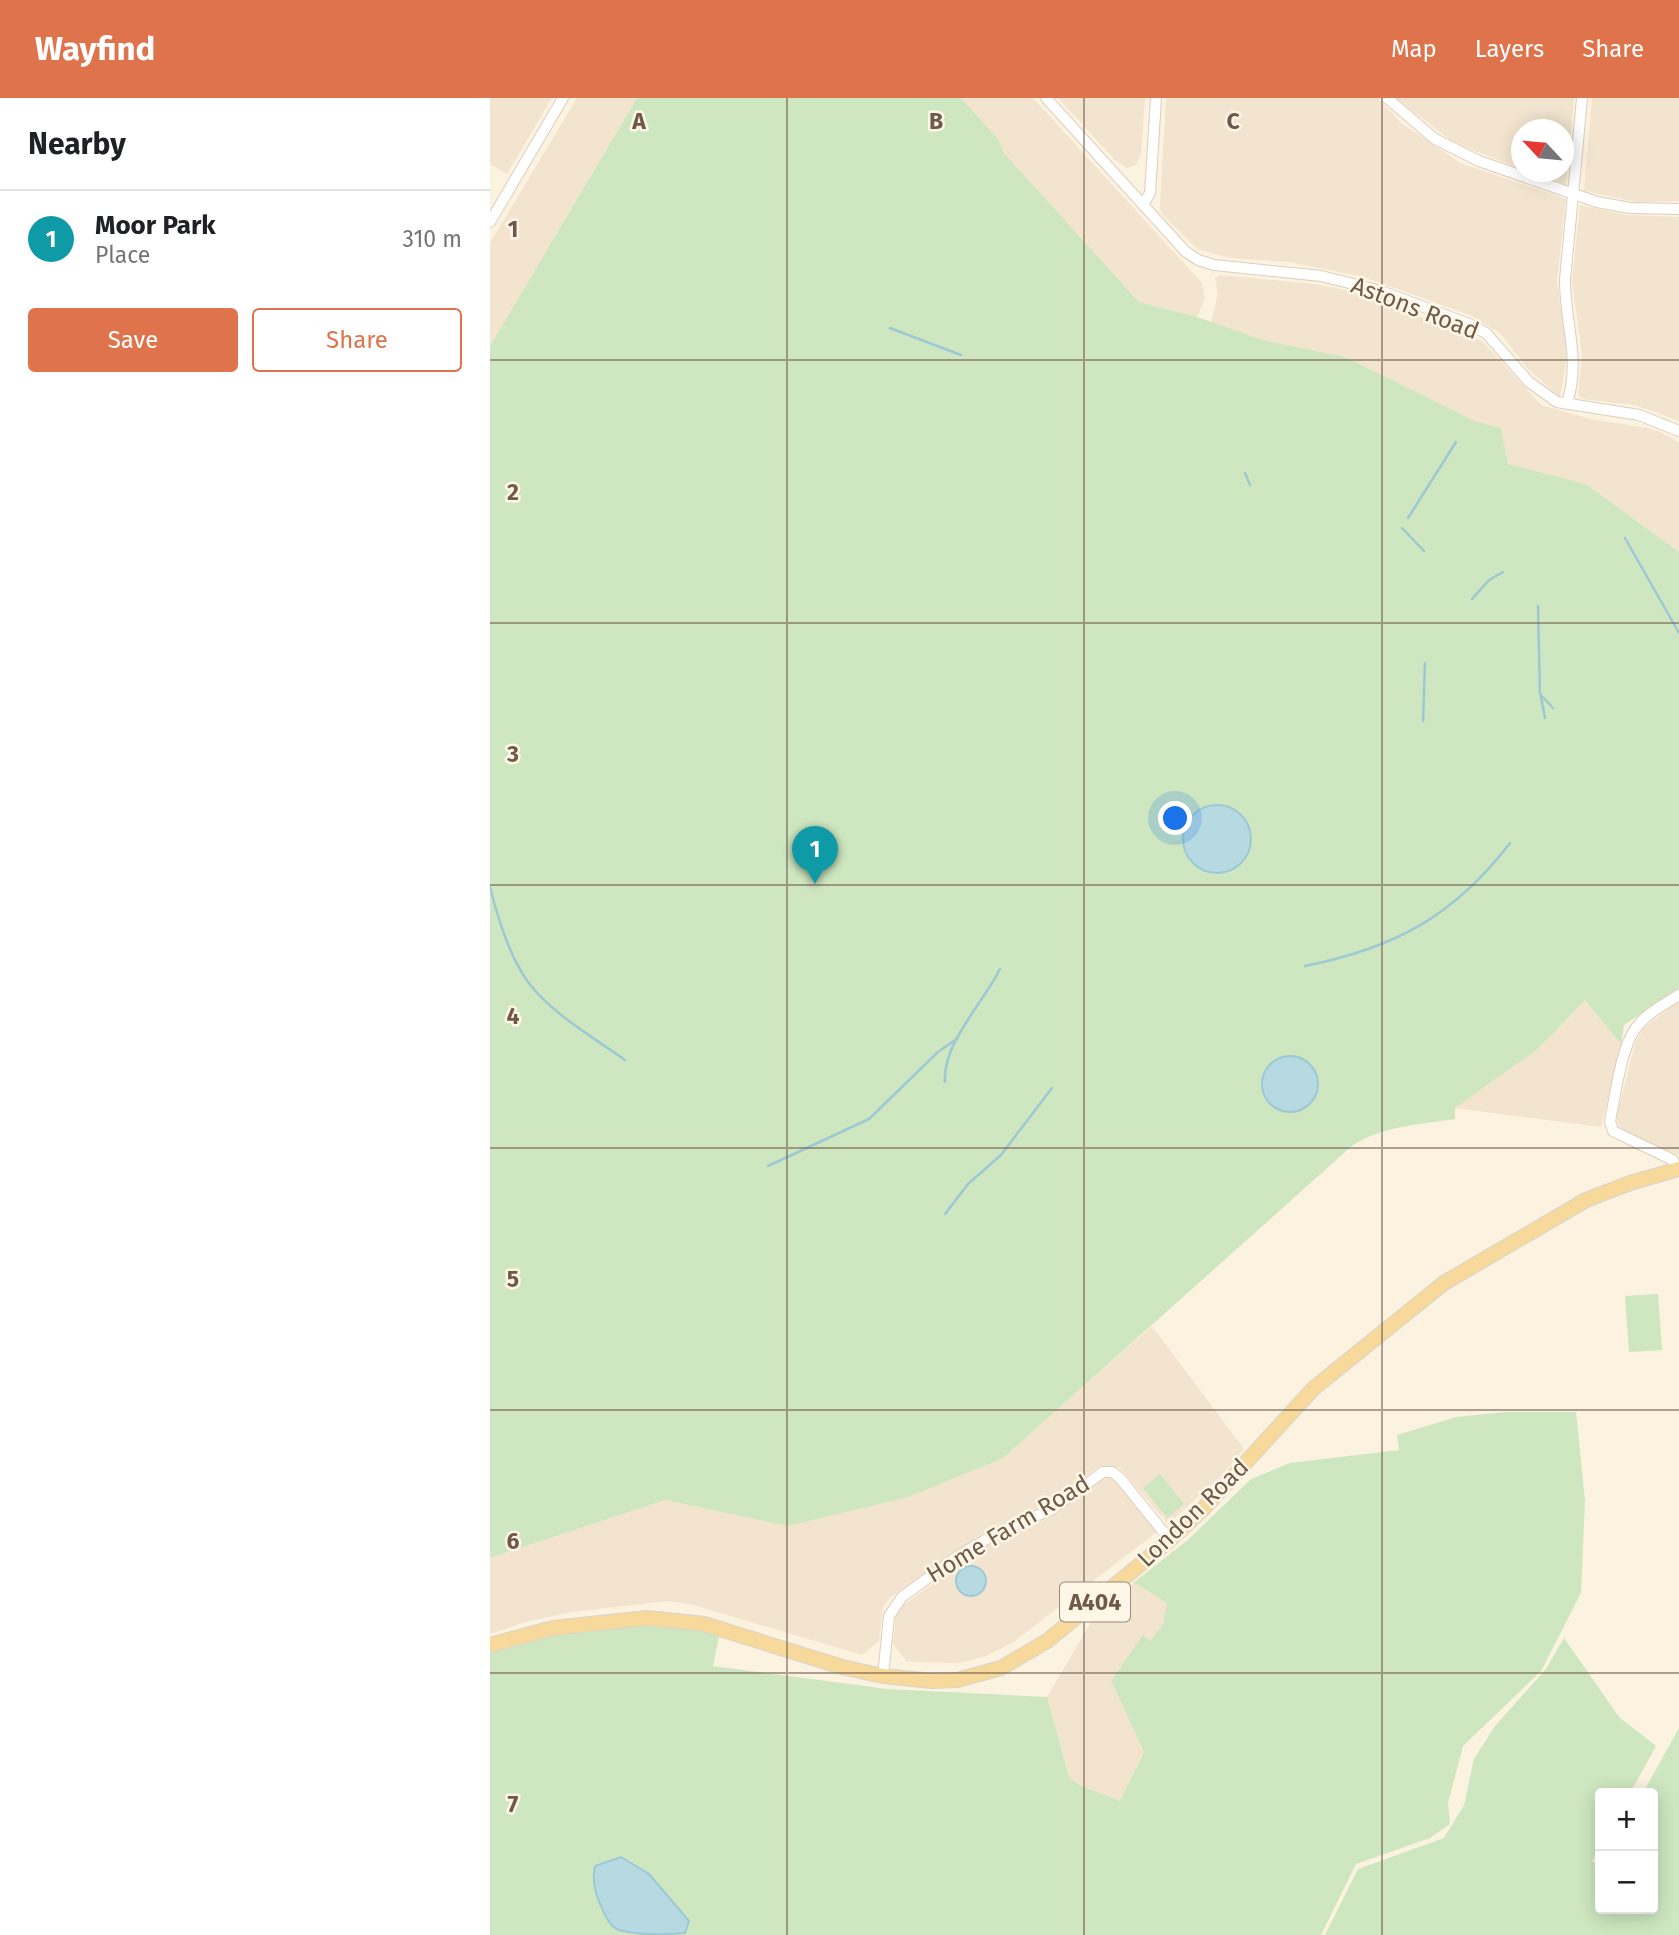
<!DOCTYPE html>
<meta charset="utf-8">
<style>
:root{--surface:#fff;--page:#f6f6f6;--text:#202124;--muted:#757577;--line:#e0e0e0;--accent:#df734b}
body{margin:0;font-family:"Fira Sans",sans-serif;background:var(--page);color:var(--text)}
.controls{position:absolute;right:21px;bottom:21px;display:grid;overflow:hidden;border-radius:7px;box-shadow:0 4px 18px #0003}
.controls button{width:63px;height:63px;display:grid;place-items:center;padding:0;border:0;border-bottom:2px solid var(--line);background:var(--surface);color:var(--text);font:35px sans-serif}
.compass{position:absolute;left:1021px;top:21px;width:63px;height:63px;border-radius:50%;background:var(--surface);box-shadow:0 4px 18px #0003;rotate:296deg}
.you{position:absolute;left:686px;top:721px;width:24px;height:24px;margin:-18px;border:5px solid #fff;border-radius:50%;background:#1a73e8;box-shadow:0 0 0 10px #1a73e833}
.badge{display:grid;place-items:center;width:46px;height:46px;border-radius:50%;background:var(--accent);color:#fff;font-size:23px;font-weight:700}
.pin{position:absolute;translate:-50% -58px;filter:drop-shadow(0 2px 4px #0008)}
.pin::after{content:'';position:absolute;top:37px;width:24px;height:21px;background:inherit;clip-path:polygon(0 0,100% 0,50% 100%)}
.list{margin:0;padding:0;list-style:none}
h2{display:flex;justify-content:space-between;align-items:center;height:91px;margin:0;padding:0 28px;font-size:30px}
h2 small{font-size:23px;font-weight:400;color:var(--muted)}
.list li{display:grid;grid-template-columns:46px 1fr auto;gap:21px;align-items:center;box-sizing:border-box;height:98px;padding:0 28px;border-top:2px solid var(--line)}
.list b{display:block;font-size:26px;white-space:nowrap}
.list p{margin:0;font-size:23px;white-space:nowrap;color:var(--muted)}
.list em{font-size:23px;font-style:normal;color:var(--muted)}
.actions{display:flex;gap:14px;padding:21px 28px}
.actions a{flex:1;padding:16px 0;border:2px solid var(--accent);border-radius:7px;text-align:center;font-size:24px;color:var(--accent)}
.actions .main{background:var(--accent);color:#fff}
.map{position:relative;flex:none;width:1189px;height:1837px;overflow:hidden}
header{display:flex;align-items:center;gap:42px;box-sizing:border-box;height:98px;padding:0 35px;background:var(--accent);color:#fff}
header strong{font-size:33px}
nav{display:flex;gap:38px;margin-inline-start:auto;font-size:24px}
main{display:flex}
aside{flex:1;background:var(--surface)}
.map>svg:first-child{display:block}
</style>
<header>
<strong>Wayfind</strong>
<nav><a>Map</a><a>Layers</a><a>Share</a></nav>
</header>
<main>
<aside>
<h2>Nearby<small></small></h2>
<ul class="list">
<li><span class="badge" style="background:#0f9aa8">1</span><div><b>Moor Park</b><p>Place</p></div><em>310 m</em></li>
</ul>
<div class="actions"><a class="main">Save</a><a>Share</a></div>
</aside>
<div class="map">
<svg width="1189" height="1837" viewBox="0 0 1189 1837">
<rect width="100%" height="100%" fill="#fbf2e0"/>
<path fill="#f2e4cf" d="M0 0H62L17 76 0 66Z
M87 0H147L0 248V145Z
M471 0H543L712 185 715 201 707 219 649 204 513 54 509 42Z
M568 0H655L651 57 646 67 637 70 625 62Z
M676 0H888L910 24 970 65 1076 101 1067 183 1076 246V266L1070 299 1038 271 1010 235 980 217 874 179 799 164 740 160 707 151 673 117 670 110Z
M906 0H1084L1076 86 1040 74H1074V32H1032L1031 71 963 44Z
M1102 0H1189V103L1146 104 1094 93Z
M1090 107 1136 117 1189 119V323L1145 307 1093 301 1088 297 1092 256 1082 184Z
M730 177 824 186 860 193 911 211 993 244 1051 307 1100 321 1162 331 1179 338 1189 345V454L1096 386 1018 366 1011 330 984 323 721 224 728 196 725 180Z
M1095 902 1131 946 1111 1029 965 1010 1048 951Z
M1189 904V1057L1131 1032 1126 1020 1145 946 1153 930Z
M662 1228 754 1351 730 1379 678 1426 630 1370 610 1368 543 1414 501 1429 401 1499 393 1509 389 1543 372 1557 200 1506 177 1503 82 1514 35 1524 0 1536V1460L175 1402 298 1428 513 1359Z
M614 1379 624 1381 667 1434 522 1545 496 1558 469 1565 417 1564 403 1546 406 1516 411 1509 494 1448 554 1422Z
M644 1484 677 1505 673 1526 660 1543 653 1538 621 1583 654 1654 630 1703 589 1687 579 1679 557 1599 607 1514Z"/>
<path fill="#cee7c0" d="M147 0H471L509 42 513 54 649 204 707 219 772 242 855 259 984 323 1011 330 1018 366 1096 386 1189 454V890L1134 927 1131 946 1095 902 1048 951 965 1010V1021C931 1026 893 1028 863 1047L513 1360 418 1399 298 1428 175 1402 0 1460V248Z
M1168 1196 1172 1252 1139 1254 1135 1198Z
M1016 1314H1086L1095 1403 1091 1495 1051 1573 973 1648 958 1705 960 1726 940 1740 866 1766 831 1837H0V1553L49 1538 148 1525 230 1534 223 1568 397 1591 557 1599 579 1679 589 1687 630 1703 654 1654 621 1583 653 1537 660 1543 673 1526 677 1505 644 1484 699 1441 761 1381 800 1365 909 1352 907 1337 966 1319Z
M670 1376 694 1406 677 1420 653 1390Z
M1074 1540 1129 1619 1166 1648 1140 1695H1110V1748L1102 1764H1110V1811H1163V1695H1153L1189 1630V1837H835L868 1771 954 1740 974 1707 984 1661 1005 1628 1056 1571Z"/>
<path fill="#b7dae2" stroke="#9dc9d4" stroke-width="2" d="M693 741a34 34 0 1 1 68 0a34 34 0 1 1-68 0Z
M772 986a28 28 0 1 1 56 0a28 28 0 1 1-56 0Z
M466 1483a15 15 0 1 1 30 0a15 15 0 1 1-30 0Z
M131 1759 159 1776 199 1823 195 1835C174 1837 149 1837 129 1832 119 1829 114 1814 110 1806 105 1794 102 1781 105 1768Z"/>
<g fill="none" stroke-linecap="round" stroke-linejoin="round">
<path stroke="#9dc9d4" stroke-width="2.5" d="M400 230 471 257
M755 375 760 387
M918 420 966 344
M912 430 934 453
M1135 440 1189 535
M982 501 999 482 1013 474
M1048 508 1050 596 1063 610
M1051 599 1055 620
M933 623 935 565
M0 789C8 821 19 858 38 884 62 916 103 939 135 962
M815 868C905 850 964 818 1020 745
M455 984C452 946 494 904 510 871
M278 1068 379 1021 448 954 468 940
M455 1116 478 1086 511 1057 562 990"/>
<defs>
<path id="minor" d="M556 0 695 153 708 162 724 167 831 178 891 193 979 226 996 235 1039 284 1067 304 1149 317 1189 333
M897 0 945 41 989 63 1107 104 1140 110 1189 111
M653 107 660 95 666 0
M0 124 73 0
M1077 306C1091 259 1075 228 1075 182L1092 0
M1187 1072 1183 1062 1131 1037 1123 1033 1120 1023C1125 999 1131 951 1145 931 1155 916 1174 907 1189 897
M393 1578 399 1518 412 1499 468 1458 510 1433 561 1412 613 1374H622L630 1380 680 1442"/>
<path id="major" d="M0 1547 63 1530 157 1520 214 1526 352 1569 393 1578 442 1583 467 1582 511 1570 557 1543 680 1442 714 1410 824 1290 954 1185 1096 1102 1140 1085 1189 1071"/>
</defs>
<use href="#minor" stroke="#decebd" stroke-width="12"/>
<use href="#major" stroke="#dad4d0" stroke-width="16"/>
<use href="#minor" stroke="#fff" stroke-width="10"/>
<use href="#major" stroke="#f6d99b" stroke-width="14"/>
</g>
<path fill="none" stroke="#705949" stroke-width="2" stroke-opacity="0.55" d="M297 0V1837M594 0V1837M892 0V1837M0 262H1189M0 525H1189M0 787H1189M0 1050H1189M0 1312H1189M0 1575H1189"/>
<g text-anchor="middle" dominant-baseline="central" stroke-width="5" stroke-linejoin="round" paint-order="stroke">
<rect fill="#fef6e6" stroke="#9b8878" stroke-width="2" x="570" y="1484.5" width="70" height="39" rx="5"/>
<g font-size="23" font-weight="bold" fill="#705949">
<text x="605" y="1504">A404</text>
</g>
<g font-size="24" fill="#705949" stroke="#fef6e6">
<text transform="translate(925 210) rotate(21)">Astons Road</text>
<text transform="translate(703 1415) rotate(-44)">London Road</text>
<text transform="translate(518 1431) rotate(-31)">Home Farm Road</text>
</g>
</g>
<g font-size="23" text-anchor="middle" font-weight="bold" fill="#705949" stroke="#fef6e6" stroke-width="5" stroke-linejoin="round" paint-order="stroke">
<text x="149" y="31">A</text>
<text x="446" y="31">B</text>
<text x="743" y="31">C</text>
<text x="23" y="139">1</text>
<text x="23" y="402">2</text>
<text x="23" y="664">3</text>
<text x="23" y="926">4</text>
<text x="23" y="1189">5</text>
<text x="23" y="1451">6</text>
<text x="23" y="1714">7</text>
</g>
</svg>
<div class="controls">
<button>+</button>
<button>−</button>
</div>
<svg class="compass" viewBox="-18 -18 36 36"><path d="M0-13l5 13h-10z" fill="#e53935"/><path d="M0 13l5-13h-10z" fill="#757577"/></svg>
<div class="you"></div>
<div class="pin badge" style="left:325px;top:786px;background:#0f9aa8">1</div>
</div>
</main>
